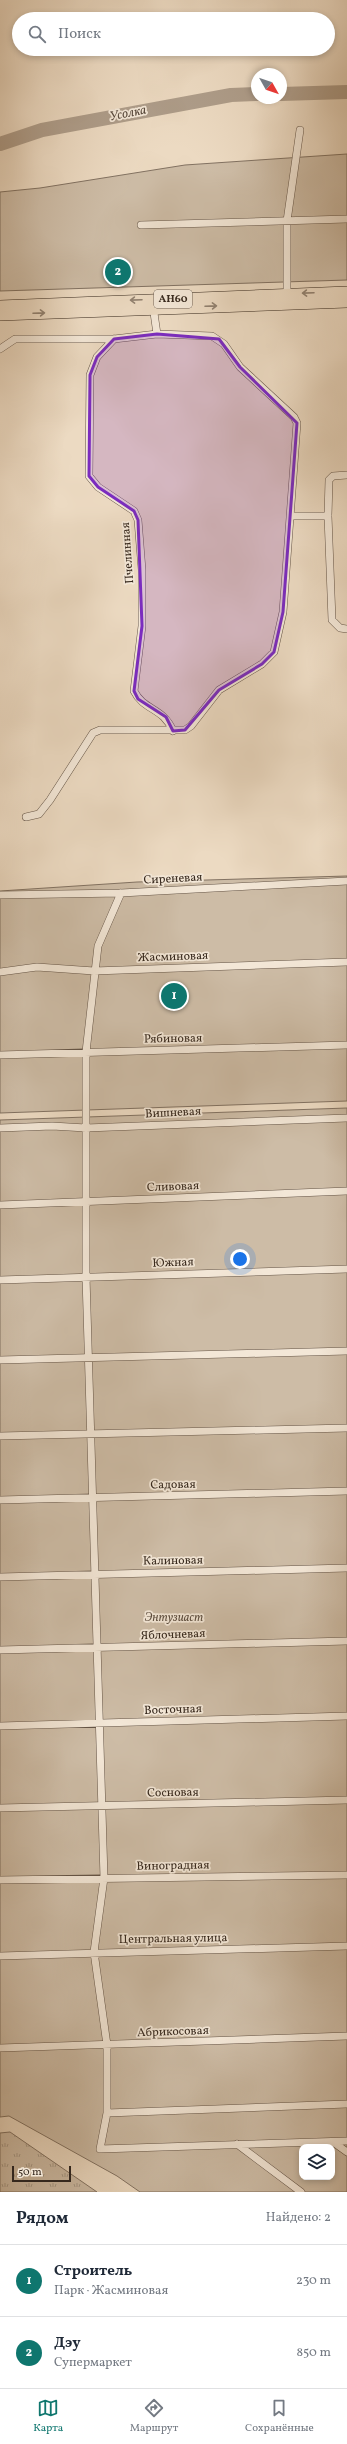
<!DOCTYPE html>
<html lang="ru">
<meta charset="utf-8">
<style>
:root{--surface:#fff;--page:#f6f6f7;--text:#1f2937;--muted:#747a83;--line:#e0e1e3;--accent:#0f766e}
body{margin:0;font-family:Vollkorn,serif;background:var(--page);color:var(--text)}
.controls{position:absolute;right:12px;bottom:12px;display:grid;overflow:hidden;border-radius:8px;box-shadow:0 2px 6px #0003}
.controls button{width:36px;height:36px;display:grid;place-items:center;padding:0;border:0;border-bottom:1px solid var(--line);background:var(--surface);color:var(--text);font:20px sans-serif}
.compass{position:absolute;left:251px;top:68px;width:36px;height:36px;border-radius:50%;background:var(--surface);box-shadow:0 2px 6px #0003;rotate:130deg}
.scale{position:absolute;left:12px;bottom:10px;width:59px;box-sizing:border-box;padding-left:4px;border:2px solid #36281d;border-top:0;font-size:11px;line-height:14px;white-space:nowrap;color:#36281d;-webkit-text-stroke:3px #f3e7d7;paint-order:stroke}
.you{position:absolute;left:240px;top:1259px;width:14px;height:14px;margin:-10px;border:3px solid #fff;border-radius:50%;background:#1a73e8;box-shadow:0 0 0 6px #1a73e833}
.badge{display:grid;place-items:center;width:26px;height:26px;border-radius:50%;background:var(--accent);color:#fff;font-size:13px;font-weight:700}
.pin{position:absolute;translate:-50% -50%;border:2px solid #fff;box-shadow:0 1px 4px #0006}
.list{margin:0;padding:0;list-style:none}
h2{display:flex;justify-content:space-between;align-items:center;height:52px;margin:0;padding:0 16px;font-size:17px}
h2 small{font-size:13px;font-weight:400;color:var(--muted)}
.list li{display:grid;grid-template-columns:26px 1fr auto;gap:12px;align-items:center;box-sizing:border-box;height:72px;padding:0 16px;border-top:1px solid var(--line)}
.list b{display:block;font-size:15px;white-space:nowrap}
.list p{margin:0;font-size:13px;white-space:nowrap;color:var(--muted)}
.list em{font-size:13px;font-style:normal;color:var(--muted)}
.icon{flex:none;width:22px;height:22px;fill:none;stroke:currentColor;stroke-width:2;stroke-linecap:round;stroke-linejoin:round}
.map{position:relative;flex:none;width:347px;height:2192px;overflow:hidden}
.search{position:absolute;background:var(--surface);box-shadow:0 2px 6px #0003;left:12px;right:12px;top:12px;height:44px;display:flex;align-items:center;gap:10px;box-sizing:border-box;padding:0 14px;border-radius:22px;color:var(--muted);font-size:15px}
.sheet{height:196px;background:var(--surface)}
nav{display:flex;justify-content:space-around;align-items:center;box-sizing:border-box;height:56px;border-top:1px solid var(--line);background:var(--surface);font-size:11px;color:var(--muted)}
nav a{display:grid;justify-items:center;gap:2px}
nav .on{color:var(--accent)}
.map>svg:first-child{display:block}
</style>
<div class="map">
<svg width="347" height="2192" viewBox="0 0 347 2192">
<defs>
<pattern id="grass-tufts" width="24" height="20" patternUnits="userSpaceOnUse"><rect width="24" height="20" fill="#cdbca6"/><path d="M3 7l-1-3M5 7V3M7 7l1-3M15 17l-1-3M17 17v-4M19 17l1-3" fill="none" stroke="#a79987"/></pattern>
</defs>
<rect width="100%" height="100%" fill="#ecdac2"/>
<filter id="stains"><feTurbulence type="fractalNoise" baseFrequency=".005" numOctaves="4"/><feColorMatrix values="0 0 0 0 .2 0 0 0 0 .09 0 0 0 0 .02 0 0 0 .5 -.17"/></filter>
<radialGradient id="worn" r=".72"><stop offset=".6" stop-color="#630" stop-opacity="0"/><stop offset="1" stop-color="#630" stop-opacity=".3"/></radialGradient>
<path fill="url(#grass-tufts)" stroke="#827262" d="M10 2132 97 2192H0V2133Z"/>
<path fill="#cdbca6" stroke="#827262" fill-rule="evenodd" d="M347 154V280L0 291V192L40 188 185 165Z
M347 876V1101L0 1113V891L137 882Z
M347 1108V2192H140L117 2176 9 2116 0 2117V1120ZM302 2147H332V2177H302Z"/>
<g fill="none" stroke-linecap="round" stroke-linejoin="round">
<path stroke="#ae9d8a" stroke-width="14" d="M281 94 347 92
M0 144 42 130 231 95 257 94"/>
<defs>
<path id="minor" d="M141 225 347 219
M287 294V221L300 130
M153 306 157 334
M114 339 97 357 90 375 89 476 98 487 134 511 138 520 142 570V626L134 691C144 711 163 707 173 731
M0 349 15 339H114L157 334 212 336 224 344 240 367 294 417 297 423 283 612 274 652 262 664 219 690 191 726 185 730H100L93 733 50 800 39 814 26 817
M347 475 333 476 329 480 328 516 332 620 340 628 347 629
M290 516H328
M121 893 98 946 86 1052V1277L104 1878 94 1952 107 2045V2113L100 2149 347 2141
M0 895 121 893 347 881
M0 972 37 967 94 971 347 962
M0 1055 347 1045
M0 1128 52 1126 86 1128 347 1118
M0 1205 347 1191
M0 1280 347 1269
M0 1360 347 1351
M0 1436 347 1428
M0 1500 347 1491
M0 1577 347 1568
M0 1650 347 1641
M0 1726 347 1716
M0 1808 347 1800
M0 1880 347 1875
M0 1956 347 1946
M0 2048 347 2036
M107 2113 347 2104
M333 2142 347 2152
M237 2144 301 2192"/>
<path id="primary" d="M0 306 347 292
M0 315 347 302"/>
</defs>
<use href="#minor" stroke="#645446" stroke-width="8"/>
<use href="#primary" stroke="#36281d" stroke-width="12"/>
<use href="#minor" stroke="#f3e7d7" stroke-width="7"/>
<use href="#primary" stroke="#ecdac2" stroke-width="11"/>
</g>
<defs><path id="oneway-shaft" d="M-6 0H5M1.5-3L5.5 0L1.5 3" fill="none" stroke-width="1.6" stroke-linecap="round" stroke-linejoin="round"/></defs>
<g stroke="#918170">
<use href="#oneway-shaft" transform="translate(308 293) rotate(178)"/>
<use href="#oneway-shaft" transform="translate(136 300) rotate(178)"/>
<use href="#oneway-shaft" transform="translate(211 306) rotate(-2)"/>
<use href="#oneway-shaft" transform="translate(39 313) rotate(-2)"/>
</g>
<path fill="#7b2cbf" fill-opacity="0.2" stroke="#7b2cbf" stroke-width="3" stroke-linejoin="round" d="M157 334 219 339 240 367 297 423 283 612 274 652 262 664 219 690 185 730 173 731 166 717 138 699 134 691 142 626 138 520 134 511 98 487 89 476 90 375 97 357 114 339Z"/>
<g text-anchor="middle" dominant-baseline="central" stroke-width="3.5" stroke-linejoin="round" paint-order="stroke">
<rect fill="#f3e7d7" stroke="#6f6155" stroke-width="1" x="154" y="290" width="38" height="18" rx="3"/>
<g font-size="11" font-weight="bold" fill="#36281d">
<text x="173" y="299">АН60</text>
</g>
<g font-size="12" fill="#36281d" stroke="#f3e7d7">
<text transform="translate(128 553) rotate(-94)">Пчелинная</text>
<text transform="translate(173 879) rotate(-3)">Сиреневая</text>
<text transform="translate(173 957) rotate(-2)">Жасминовая</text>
<text transform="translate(173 1039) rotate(-1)">Рябиновая</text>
<text transform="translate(173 1113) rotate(-3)">Вишневая</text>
<text transform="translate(173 1187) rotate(-2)">Сливовая</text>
<text transform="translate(173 1263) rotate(-2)">Южная</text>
<text transform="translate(173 1485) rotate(-1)">Садовая</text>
<text transform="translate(173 1561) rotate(-1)">Калиновая</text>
<text transform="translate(173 1635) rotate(-2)">Яблочневая</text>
<text transform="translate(173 1710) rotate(-2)">Восточная</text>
<text transform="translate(173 1793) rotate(-1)">Сосновая</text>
<text transform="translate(173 1866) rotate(-1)">Виноградная</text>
<text transform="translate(173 1939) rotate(-1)">Центральная улица</text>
<text transform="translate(173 2032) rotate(-2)">Абрикосовая</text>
</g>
<g font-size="12" font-style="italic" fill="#5c4d3f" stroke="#f3e7d7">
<text x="174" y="1618">Энтузиаст</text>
</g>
<g font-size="13" font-style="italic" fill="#5a4b3e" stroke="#f3e7d7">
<text transform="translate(128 114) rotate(-11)">Усолка</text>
</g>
</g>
<rect width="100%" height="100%" filter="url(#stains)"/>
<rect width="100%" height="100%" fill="url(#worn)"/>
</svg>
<div class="controls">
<button><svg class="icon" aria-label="layers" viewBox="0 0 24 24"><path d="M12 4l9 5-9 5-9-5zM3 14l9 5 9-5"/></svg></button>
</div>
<svg class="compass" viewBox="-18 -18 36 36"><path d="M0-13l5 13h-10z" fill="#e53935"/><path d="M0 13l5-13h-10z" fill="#747a83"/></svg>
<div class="scale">50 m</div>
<div class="you"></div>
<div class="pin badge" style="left:174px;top:996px">1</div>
<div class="pin badge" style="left:118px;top:272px">2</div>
<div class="search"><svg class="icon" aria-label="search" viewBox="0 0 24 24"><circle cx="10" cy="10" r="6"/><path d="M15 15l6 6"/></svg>Поиск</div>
</div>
<section class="sheet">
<h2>Рядом<small>Найдено: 2</small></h2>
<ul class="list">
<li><span class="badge">1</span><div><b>Строитель</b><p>Парк · Жасминовая</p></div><em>230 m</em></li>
<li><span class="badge">2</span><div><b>Дэу</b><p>Супермаркет</p></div><em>850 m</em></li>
</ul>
</section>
<nav>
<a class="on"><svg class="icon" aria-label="map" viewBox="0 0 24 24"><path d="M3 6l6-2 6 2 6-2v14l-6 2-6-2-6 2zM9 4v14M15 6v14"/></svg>Карта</a>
<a><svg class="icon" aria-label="directions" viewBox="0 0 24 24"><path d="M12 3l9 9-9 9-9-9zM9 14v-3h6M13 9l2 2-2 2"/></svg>Маршрут</a>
<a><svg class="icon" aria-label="saved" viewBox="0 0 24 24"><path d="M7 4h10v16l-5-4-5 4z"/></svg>Сохранённые</a>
</nav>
